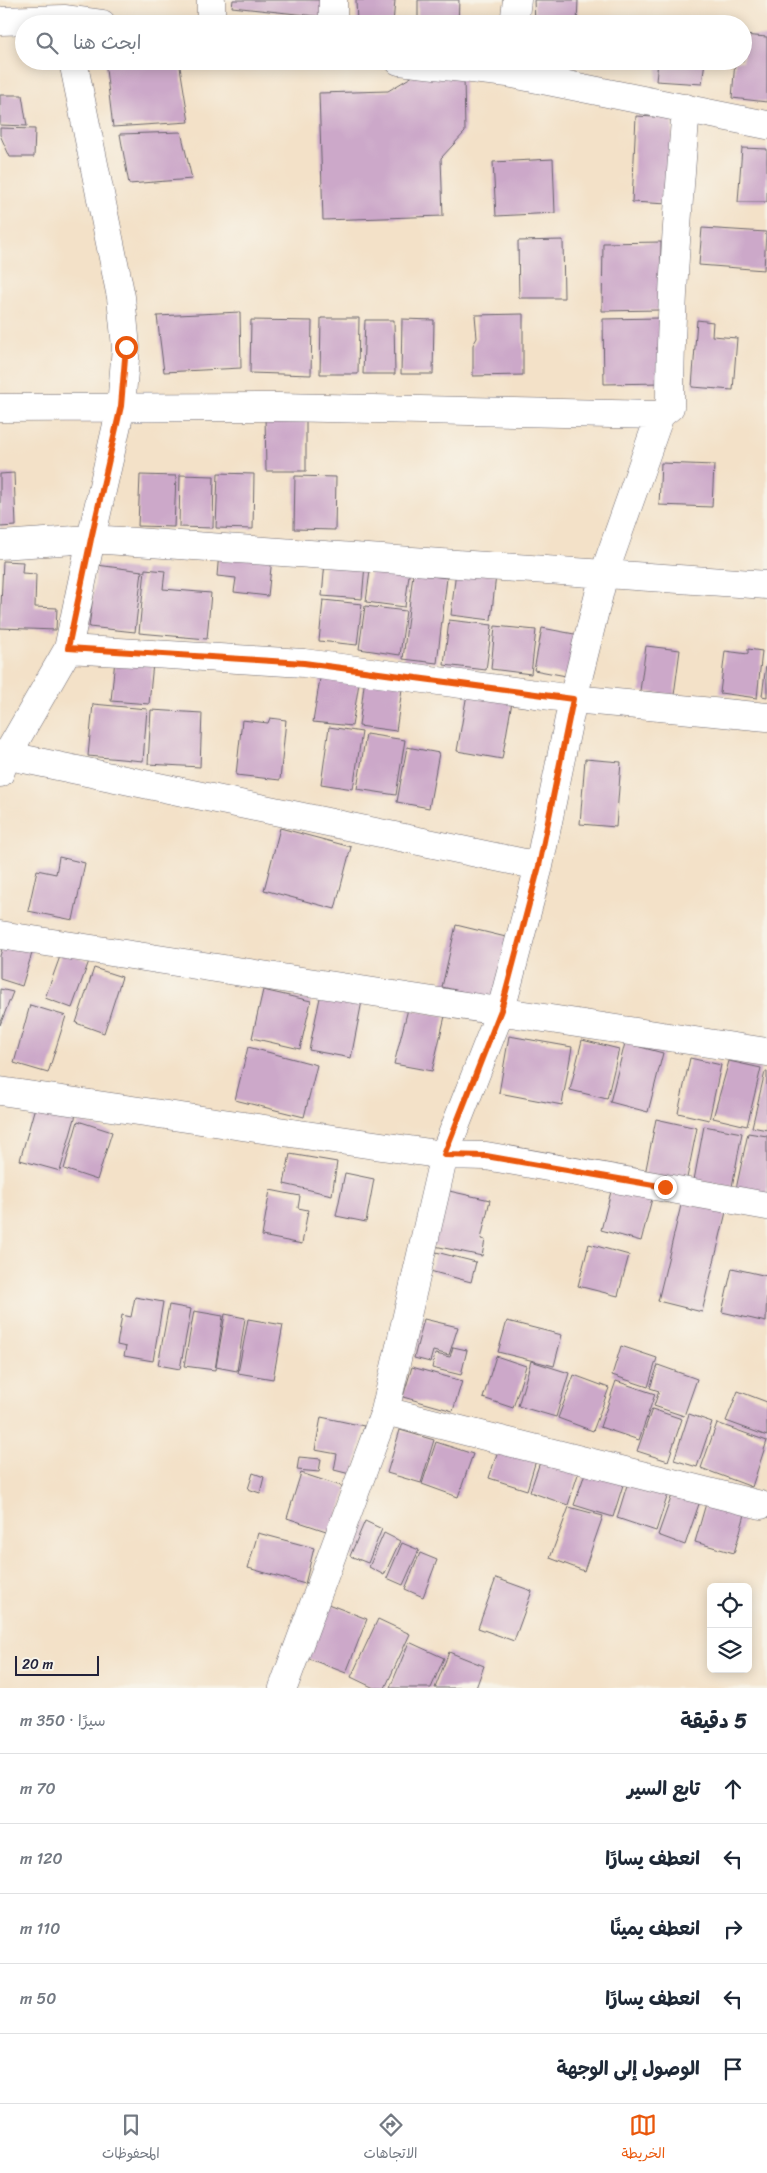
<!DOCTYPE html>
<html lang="ar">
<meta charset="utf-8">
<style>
:root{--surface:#fff;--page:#f2f2f3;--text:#1f2937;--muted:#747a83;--line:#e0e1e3;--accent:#ea580c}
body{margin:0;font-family:Sriracha,"Playpen Sans Arabic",sans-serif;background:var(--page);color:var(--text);direction:rtl}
.controls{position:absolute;right:15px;bottom:15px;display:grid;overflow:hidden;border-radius:8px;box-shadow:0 2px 12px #0003}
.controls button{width:45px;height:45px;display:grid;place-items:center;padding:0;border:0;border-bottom:1px solid var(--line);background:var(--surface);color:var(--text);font:25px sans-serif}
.scale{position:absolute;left:15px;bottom:12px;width:84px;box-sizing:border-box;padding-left:5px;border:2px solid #22223b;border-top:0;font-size:14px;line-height:18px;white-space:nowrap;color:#22223b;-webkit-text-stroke:4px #f7f3e8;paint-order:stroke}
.stop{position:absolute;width:15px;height:15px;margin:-11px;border:4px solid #ea580c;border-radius:50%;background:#fff}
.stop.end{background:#ea580c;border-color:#fff;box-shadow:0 1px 5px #0008}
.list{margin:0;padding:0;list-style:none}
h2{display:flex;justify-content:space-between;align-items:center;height:65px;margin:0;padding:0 20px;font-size:21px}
h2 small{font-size:16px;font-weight:400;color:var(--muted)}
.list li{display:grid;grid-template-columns:32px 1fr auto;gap:15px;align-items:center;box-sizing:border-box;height:70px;padding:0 20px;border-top:1px solid var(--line)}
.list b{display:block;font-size:19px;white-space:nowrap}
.list em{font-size:16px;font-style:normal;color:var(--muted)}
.icon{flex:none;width:28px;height:28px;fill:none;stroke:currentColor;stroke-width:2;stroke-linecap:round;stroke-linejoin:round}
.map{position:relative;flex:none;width:767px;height:1688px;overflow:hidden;direction:ltr}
.search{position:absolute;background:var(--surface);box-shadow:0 2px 12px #0003;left:15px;right:15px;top:15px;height:55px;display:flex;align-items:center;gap:12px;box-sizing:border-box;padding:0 18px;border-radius:28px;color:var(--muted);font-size:19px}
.sheet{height:415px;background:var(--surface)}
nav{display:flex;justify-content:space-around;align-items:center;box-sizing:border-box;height:70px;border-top:1px solid var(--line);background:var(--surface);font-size:14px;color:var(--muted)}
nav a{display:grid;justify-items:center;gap:2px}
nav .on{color:var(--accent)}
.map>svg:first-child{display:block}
</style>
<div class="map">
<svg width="767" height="1688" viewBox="0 0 767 1688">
<rect width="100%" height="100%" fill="#f7f3e8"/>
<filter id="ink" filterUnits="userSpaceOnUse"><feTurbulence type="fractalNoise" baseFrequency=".02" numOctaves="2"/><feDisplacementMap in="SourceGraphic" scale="10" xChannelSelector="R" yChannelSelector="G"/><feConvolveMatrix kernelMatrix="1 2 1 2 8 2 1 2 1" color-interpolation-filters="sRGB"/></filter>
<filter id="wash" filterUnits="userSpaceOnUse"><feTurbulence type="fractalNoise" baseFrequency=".0096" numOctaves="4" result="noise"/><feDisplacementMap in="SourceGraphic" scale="20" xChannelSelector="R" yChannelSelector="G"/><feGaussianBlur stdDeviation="1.12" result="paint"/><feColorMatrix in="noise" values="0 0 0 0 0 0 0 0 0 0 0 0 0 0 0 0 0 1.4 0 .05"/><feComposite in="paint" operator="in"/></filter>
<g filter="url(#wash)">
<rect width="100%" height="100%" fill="#f3e1c8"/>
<g id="blocks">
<path fill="#cca8c9" d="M233 0H324V17L232 7Z
M356 0H395L393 24H357Z
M418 0H459L458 24H418Z
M534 0H578L577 24H535Z
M663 18 710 19V24H662Z
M743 35 767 37V102L732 98 735 61H743Z
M105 61H179L189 122 113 127Z
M658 61H705L702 84 656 81Z
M413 76H464L465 132 441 158 443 216 323 220 319 93 388 91Z
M0 95H22L27 126 0 125Z
M636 116 673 118 668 204 632 202Z
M0 128 35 129 34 157H10L0 135Z
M181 132 192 179 129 184 120 134Z
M742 148 767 149V202H738Z
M553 159 555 213 496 216 493 162Z
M702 228 766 232 764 270 699 265Z
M563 240 564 298H519L518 241Z
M661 242 660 310 602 311 603 243Z
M240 312 241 368 164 372 157 316Z
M523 314V375L473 376V345L477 338 475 315Z
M321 318H359L358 374H320Z
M660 318 662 383 604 384 603 319Z
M402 319 434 320 433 374H401Z
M251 320 312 321 311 375 250 373Z
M365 320H394L395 374H363Z
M697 320 713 322 712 336 737 338 733 390 692 387Z
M265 415H306V471H266Z
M661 463 714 465 712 507 659 505Z
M14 473 16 526 0 527V474Z
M218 473 254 474 253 529 216 528Z
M140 475 176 476 174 527 138 526Z
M180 475 214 476 213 528 179 527Z
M295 476 336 477 335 530 294 529Z
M219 552 272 558 268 596 234 592 236 578 217 576Z
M3 561 23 562 22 573 36 574 35 607 57 608 56 630 0 628Z
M325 562 365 565 362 599 322 596Z
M371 563 410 567 405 607 366 602Z
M97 565 142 571 135 632 89 627Z
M145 569 165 571 163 589 211 593 207 639 139 633Z
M456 570 496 575 491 620 451 615Z
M413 574 447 578 437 663 403 659Z
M323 600 362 604 357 645 319 641Z
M365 606 406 611 400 655 359 649Z
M449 620 492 625 486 670 444 665Z
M495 626 536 630 531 674 491 669Z
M542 628 585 636 577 678 534 670Z
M646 646 680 650 674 695 640 691Z
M748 649 762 651 757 698 720 693 725 651 748 654Z
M115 659 153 663 149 704 111 701Z
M766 665H767V697L762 696Z
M321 672 360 677 352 726 313 722Z
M365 677 403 682 396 731 359 726Z
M467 694 512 702 502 759 457 751Z
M93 704 147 709 143 761 88 756Z
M151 710 202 713 200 767 148 764Z
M270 718 286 720 280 780 236 775 242 720 268 723Z
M329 727 362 732 353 789 321 784Z
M366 734 405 740 396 795 357 789Z
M407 747 439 753 429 808 397 802Z
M585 759 621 762 616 827 580 824Z
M280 828 351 847 335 909 264 890Z
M59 857 85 863 73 920 28 911 37 870 56 874Z
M456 925 510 938 495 999 442 987Z
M4 942 33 950 22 986 0 979V956Z
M62 951 89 961 72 1008 45 998Z
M94 968 122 977 104 1033 76 1023Z
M0 989 13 992 0 1025Z
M263 990 311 1001 300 1049 252 1038Z
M321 993 362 1001 351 1058 309 1050Z
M30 1005 66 1016 48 1073 14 1063Z
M408 1009 445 1016 432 1071 394 1064Z
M509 1036 572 1047 562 1105 499 1093Z
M582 1040 619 1049 607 1099 570 1090Z
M625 1043 663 1053 648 1112 610 1102Z
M248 1047 317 1065 304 1117 235 1100Z
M690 1058 721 1065 709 1120 678 1113Z
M729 1061 761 1068 747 1126 713 1118Z
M765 1072H767V1130L752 1127Z
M37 1100 77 1111 60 1171 20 1160Z
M656 1119 697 1128 686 1183 645 1174Z
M78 1121 112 1132 97 1180 64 1169Z
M704 1126 742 1133 732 1187 694 1180Z
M748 1133 767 1136V1195L736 1189Z
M290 1154 337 1162 332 1195 284 1184Z
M345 1173 374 1179 366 1222 336 1216Z
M614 1180 654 1191 641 1241 601 1230Z
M270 1190 300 1196 298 1208 308 1210 302 1244 262 1236Z
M449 1191 490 1200 481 1239 485 1240 482 1256 430 1245Z
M682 1201 726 1212 702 1312 658 1301Z
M589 1244 629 1255 618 1296 578 1286Z
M436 1252 476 1262 471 1282 430 1271Z
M732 1268 767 1276 766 1322 722 1312Z
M135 1297 163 1302 153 1361 124 1356 126 1347 117 1345 122 1315 131 1317Z
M169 1305 191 1309 180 1369 158 1365Z
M194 1311 223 1316 215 1370 184 1366Z
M225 1314 245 1318 237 1371 216 1367Z
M248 1319 283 1325 273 1379 238 1373Z
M424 1319 458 1327 449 1355 433 1351 430 1362 414 1358Z
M507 1321 562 1335 554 1366 498 1352Z
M621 1346 657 1358 648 1387 612 1375Z
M453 1347 467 1350 461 1375 432 1368 435 1354 450 1357Z
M496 1356 526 1366 513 1408 483 1398Z
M531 1361 569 1373 556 1417 518 1406Z
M658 1365 697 1379 684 1416 654 1406 659 1391 650 1388Z
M412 1367 462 1381 453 1411 403 1397Z
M574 1375 609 1388 593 1431 558 1418Z
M616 1381 655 1394 639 1440 600 1427Z
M738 1391 767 1402V1436L726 1421Z
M652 1409 682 1419 668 1461 637 1451Z
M689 1414 712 1422 697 1467 674 1460Z
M321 1417 364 1426 354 1475 334 1470 337 1454 315 1450Z
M717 1423 767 1441 752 1487 701 1468Z
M400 1430 434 1440 421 1483 387 1473Z
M503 1435 540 1447 527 1490 489 1478Z
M436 1442 473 1454 458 1497 422 1484Z
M545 1447 583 1459 568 1505 530 1492Z
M299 1457 321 1459 319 1472 297 1470Z
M590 1459 628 1469 613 1517 574 1505Z
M631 1472 671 1485 656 1531 617 1518Z
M253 1473 264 1477 260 1493 248 1489Z
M301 1473 347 1488 332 1533 287 1518Z
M672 1495 699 1504 685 1545 658 1535Z
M707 1500 746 1511 734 1553 695 1542Z
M569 1507 603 1516 584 1571 550 1558Z
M365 1521 382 1529 368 1563 350 1556Z
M258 1533 314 1548 305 1584 248 1568Z
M384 1533 400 1541 384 1575 369 1567Z
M402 1543 419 1550 403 1585 387 1578Z
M420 1553 437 1560 423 1597 405 1589Z
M496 1578 532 1591 514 1641 478 1628Z
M328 1604 367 1619 346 1673 307 1658Z
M378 1619 410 1634 385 1688H374L351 1677Z
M409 1642 444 1658 431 1688H390Z
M449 1652 484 1666 476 1688H435Z"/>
</g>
</g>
<g filter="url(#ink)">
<use href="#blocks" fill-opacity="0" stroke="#6b656c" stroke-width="1"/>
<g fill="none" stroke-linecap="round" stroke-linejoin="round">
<defs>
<path id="minor" d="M333 0V24
M0 21 64 19 102 24
M211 24V0
M514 24 517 0
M399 61 508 73 767 125
M0 408 278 407 660 415 604 574 573 699 539 866 501 1010 444 1155 385 1411 283 1688
M660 415 670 407C670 307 678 208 686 108
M0 545 91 539 767 585
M68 649 304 663 573 699 767 717
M0 754 539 866
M0 773 7 755 68 649 91 539 121 407 126 347 121 297 73 61
M0 935 767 1052
M0 1091 444 1155 486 1156 767 1206
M385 1411 761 1505"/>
</defs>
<use href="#minor" stroke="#6b656c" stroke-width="29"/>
<use href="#minor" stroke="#fff" stroke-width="28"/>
</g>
</g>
<g fill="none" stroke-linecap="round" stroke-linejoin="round" filter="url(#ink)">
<path stroke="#ea580c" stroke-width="6" d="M126 347 121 406 91 539 68 648 304 663 573 699 539 866 501 1010 444 1155 486 1156 665 1187"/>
</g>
</svg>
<div class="controls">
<button><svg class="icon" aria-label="locate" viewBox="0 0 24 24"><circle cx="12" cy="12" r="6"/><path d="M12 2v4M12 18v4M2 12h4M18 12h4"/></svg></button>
<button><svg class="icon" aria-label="layers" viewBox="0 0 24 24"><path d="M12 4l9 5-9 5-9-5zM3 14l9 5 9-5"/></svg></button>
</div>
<div class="scale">20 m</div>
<div class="stop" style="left:126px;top:347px"></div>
<div class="stop end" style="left:665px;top:1187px"></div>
<div class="search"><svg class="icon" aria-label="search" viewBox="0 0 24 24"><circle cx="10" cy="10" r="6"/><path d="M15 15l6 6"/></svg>ابحث هنا</div>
</div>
<section class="sheet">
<h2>5 دقيقة<small>سيرًا · 350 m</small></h2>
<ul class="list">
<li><svg class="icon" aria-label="ahead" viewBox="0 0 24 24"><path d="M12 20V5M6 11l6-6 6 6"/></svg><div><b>تابع السير</b></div><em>70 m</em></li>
<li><svg class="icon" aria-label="left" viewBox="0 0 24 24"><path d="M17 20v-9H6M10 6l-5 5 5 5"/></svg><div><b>انعطف يسارًا</b></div><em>120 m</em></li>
<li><svg class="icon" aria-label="right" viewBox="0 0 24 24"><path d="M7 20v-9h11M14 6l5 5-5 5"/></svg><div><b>انعطف يمينًا</b></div><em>110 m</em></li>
<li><svg class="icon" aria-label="left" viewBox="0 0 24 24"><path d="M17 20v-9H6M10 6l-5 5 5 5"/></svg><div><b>انعطف يسارًا</b></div><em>50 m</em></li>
<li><svg class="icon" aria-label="arrive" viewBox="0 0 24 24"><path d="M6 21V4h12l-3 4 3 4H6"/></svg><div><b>الوصول إلى الوجهة</b></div></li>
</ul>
</section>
<nav>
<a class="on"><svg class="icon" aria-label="map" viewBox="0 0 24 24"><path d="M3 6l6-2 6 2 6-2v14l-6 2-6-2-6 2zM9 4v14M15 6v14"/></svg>الخريطة</a>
<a><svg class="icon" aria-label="directions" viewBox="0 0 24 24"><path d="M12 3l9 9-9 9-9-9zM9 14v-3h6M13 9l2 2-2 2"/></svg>الاتجاهات</a>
<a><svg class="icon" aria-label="saved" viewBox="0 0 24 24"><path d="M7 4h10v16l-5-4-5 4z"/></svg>المحفوظات</a>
</nav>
